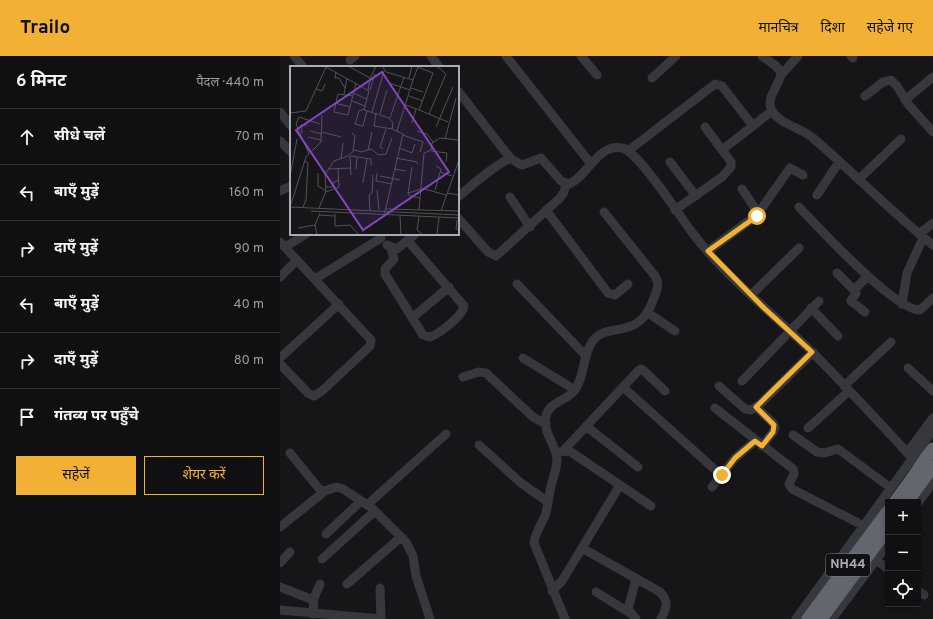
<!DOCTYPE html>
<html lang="hi">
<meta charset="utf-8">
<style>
:root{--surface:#101012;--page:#1e1e20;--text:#f1f3f6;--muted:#9c9d9f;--line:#303032;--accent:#f2b134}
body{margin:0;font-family:Overpass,"Noto Sans Devanagari",sans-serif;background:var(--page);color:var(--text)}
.controls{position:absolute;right:12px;bottom:12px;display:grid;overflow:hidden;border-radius:0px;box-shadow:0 2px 6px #0003}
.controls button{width:36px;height:36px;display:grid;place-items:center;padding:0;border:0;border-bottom:1px solid var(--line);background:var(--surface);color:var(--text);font:20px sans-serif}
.stop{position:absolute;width:12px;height:12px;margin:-9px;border:3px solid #f2b134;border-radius:50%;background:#fff}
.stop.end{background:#f2b134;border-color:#fff;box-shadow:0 1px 4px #0008}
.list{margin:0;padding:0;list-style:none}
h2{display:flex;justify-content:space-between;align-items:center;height:52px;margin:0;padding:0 16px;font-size:17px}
h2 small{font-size:13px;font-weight:400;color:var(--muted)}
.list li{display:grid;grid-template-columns:26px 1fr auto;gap:12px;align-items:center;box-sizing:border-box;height:56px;padding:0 16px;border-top:1px solid var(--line)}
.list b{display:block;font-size:15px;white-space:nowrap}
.list em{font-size:13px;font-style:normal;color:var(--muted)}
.actions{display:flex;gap:8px;padding:12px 16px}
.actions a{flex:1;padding:9px 0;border:1px solid var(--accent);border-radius:0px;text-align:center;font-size:14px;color:var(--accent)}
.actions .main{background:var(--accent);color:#111}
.icon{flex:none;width:22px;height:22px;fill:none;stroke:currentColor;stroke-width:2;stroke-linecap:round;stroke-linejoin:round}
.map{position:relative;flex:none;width:653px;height:563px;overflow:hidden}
header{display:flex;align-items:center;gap:24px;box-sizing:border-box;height:56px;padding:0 20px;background:var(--accent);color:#111}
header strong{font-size:19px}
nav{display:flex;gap:22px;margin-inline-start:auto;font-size:14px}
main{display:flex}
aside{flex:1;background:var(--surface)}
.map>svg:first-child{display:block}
</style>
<header>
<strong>Trailo</strong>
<nav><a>मानचित्र</a><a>दिशा</a><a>सहेजे गए</a></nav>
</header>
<main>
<aside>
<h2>6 मिनट<small>पैदल · 440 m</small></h2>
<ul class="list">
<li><svg class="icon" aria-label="ahead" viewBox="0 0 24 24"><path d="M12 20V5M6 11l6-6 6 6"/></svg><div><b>सीधे चलें</b></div><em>70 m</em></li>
<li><svg class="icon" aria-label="left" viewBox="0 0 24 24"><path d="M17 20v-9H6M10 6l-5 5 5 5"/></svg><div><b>बाएँ मुड़ें</b></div><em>160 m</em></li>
<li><svg class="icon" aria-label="right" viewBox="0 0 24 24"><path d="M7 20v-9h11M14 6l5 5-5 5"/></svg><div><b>दाएँ मुड़ें</b></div><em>90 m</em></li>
<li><svg class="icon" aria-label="left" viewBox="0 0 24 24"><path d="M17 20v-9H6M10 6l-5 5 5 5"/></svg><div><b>बाएँ मुड़ें</b></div><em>40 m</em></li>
<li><svg class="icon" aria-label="right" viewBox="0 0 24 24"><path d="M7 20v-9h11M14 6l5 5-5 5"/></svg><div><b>दाएँ मुड़ें</b></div><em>80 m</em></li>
<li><svg class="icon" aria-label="arrive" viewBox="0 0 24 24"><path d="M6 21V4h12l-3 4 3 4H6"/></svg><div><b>गंतव्य पर पहुँचे</b></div></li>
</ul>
<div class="actions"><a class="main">सहेजें</a><a>शेयर करें</a></div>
</aside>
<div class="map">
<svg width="653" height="563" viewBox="0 0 653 563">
<rect width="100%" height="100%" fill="#161618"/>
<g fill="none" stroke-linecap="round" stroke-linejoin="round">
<path stroke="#37383d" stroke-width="9" d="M14 0 23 11
M151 0 159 11
M226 0 311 108
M301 0 317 19
M482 0 496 10 501 16C501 28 486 40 491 53 498 68 522 72 533 82 574 117 611 156 653 189
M571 0 573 2
M70 4 75 0
M501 19 518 0
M372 22 396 0
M178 35 231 103
M585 40 603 26 611 24 617 30 628 48 653 76
M625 44 653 21
M0 56 11 70
M0 85 11 96
M442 94 492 55
M348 95 435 28 442 30 473 70
M390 106 416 140
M579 123 621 83
M462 133 479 158
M0 135 11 130
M537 139 559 106
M178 141C186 134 222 103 231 103 235 104 238 108 242 109L261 102 281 125 289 128C307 121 318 87 342 92 358 95 399 159 411 175 445 221 492 256 533 297 574 338 613 382 653 424
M230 141 250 171
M519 151C539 172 614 254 640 254L653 242
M266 154 328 237 335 239 348 228
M395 154 442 121 451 111V106L425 71
M178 162 208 196 216 200 280 142 284 136 286 128
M639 178 653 167
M0 186 91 284 90 290 42 335 34 340 28 337 0 308
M107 189 117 193 135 178
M5 191 26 178
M111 192 114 203 105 213V218L143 279 150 281C159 278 183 260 184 250L128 185
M428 195 477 159 510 112 523 119
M557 217 575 235
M0 221 17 204
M35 223 101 182
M237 228 306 300
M471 239 519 192
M622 248 627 217 643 182
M531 252 558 280
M585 256 571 245 576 237 575 233 588 220
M368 257 395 275
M132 262 169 231
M0 302 59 248
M243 302 295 334
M628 312 653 335
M183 321 199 316 206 317 253 361 266 368
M462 325 539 245
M439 330 465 353 471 354 479 349 533 296
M564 330 611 286
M343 331 441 419
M476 351 493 367 495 372 493 376 482 390
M435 352 513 413 514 418 509 428 512 433 584 470
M306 370 358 411
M528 372 569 335
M513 379 537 396 544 397 558 393 611 432
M199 389 241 427 268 446
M283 395 358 315 361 313 364 315 385 335
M279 396 283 395 291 396 371 450
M10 397 40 434 45 435 56 431 63 433 92 452 126 486 133 500 136 520 150 563
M627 397 653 362
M432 431 455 402 475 385
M638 447 653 426
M87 449 166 378
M0 471 45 435
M46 478 81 445
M302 492 380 536C390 546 386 553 381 563
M42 503 95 455
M596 504 608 513
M0 507 10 496
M67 528 121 481
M0 531 33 544
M100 532 101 563
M272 535 282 525 340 429
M638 535 644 539
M316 536 350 557
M0 554 101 563
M33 558 34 542 40 528
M285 563 254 487C255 477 261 469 265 460 268 450 269 440 271 430 273 421 277 413 277 403 276 389 262 375 266 360 269 346 286 345 294 335 305 321 302 301 312 286 328 263 358 288 374 242 377 234 380 228 375 220L324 156
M356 563 348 553 356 523
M516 563 653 374
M552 563 608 488"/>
<path stroke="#63666e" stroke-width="13" d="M646 402 653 393
M615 446 634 420
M627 446 642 425
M528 563 608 455
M541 563 608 472"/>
<path stroke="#63666e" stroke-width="13" d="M634 420 646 402
M642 425 653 411"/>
</g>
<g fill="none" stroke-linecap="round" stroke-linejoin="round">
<path stroke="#f2b134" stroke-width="5" d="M442 419 455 402 475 385 482 390 493 376 494 369 476 351 532 296 484 252 428 195 477 160"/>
</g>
<g text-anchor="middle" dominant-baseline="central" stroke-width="3.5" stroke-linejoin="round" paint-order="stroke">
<rect fill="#111113" stroke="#7b7e86" stroke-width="1" x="546" y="498" width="44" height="22" rx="3"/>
<g font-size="13" font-weight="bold" fill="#a8adb8">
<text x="568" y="509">NH44</text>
</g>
</g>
<g transform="translate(10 10)">
<rect width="169" height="169" fill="#161618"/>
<path fill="none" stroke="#505258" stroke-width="1" d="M58 0 80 12M92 0 96 6 123 14 107 65M46 6 45 12H49L55 22M119 12 122 0M123 14 128 1M99 17 120 24M121 22 133 26M26 23 32 25 35 18M78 24 80 13 86 0M80 24 85 8M63 27 77 33M54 28 57 12M63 30 48 28 44 46 58 49 66 17M119 30 133 35M62 35 75 40M45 37 60 41M116 39 129 44 143 7 125 0M74 43 69 45 65 58 73 60 77 45M129 44 158 56M82 46 94 5M0 47 16 45 36 1 79 25 74 44 99 52 103 57 102 63 113 68 94 150M86 47 84 60 102 63M90 48 97 24M139 48 156 8 147 0M100 52 114 11M122 57 126 43M146 61 163 21M20 65 32 68M127 65 137 68 143 76M32 66 51 71M12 67 11 59H17M62 67 65 70 63 85M113 69 133 76 130 86M18 71 31 74M155 73 166 32M109 82 122 87 125 78M93 83 90 81 96 63M78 84 82 66M141 85 157 87 156 96M19 88 6 58 9 51 30 58M60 90 61 109M61 90 81 93V99M106 92 127 96 128 98M51 93 53 77M122 101 118 128 120 130 130 132M38 103 61 102M66 103 67 91M104 103 116 105M150 106 162 110M28 107V120L36 125M87 107 86 115 102 118M0 110 7 73M90 110 110 114M73 117 77 93M36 121H42L44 116 49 114M131 122 156 129M87 124 89 144M145 124 151 103 146 100M36 126 49 121 48 103M118 127 131 123M157 127 169 129M1 138 16 91 31 76 32 49M0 141 169 149M13 141 16 134 18 97 15 95M29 142 36 125 35 108 44 95 58 90 65 84 71 86 81 83 89 89 96 88 102 72M96 143 169 145M80 144 79 129 82 127 83 109M129 144 134 87 141 84 142 77 150 72 169 74M21 145 169 152M151 145 169 94M45 148V160L60 159 69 169M29 149 45 150M110 150 111 169M129 151 127 164 133 169M167 154 166 163 169 164M8 162 25 159M27 169 25 159 30 147M147 169 149 151"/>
<path fill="#8446be" fill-opacity="0.15" stroke="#8446be" stroke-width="2" d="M92 6 159 106 73 164 6 64Z"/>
<rect width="169" height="169" fill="none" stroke="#a8adb8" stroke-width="2"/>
</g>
</svg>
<div class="controls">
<button>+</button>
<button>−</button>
<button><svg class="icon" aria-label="locate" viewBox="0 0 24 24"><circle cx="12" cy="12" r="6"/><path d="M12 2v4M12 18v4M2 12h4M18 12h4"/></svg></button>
</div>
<div class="stop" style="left:477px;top:160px"></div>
<div class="stop end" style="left:442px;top:419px"></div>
</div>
</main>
